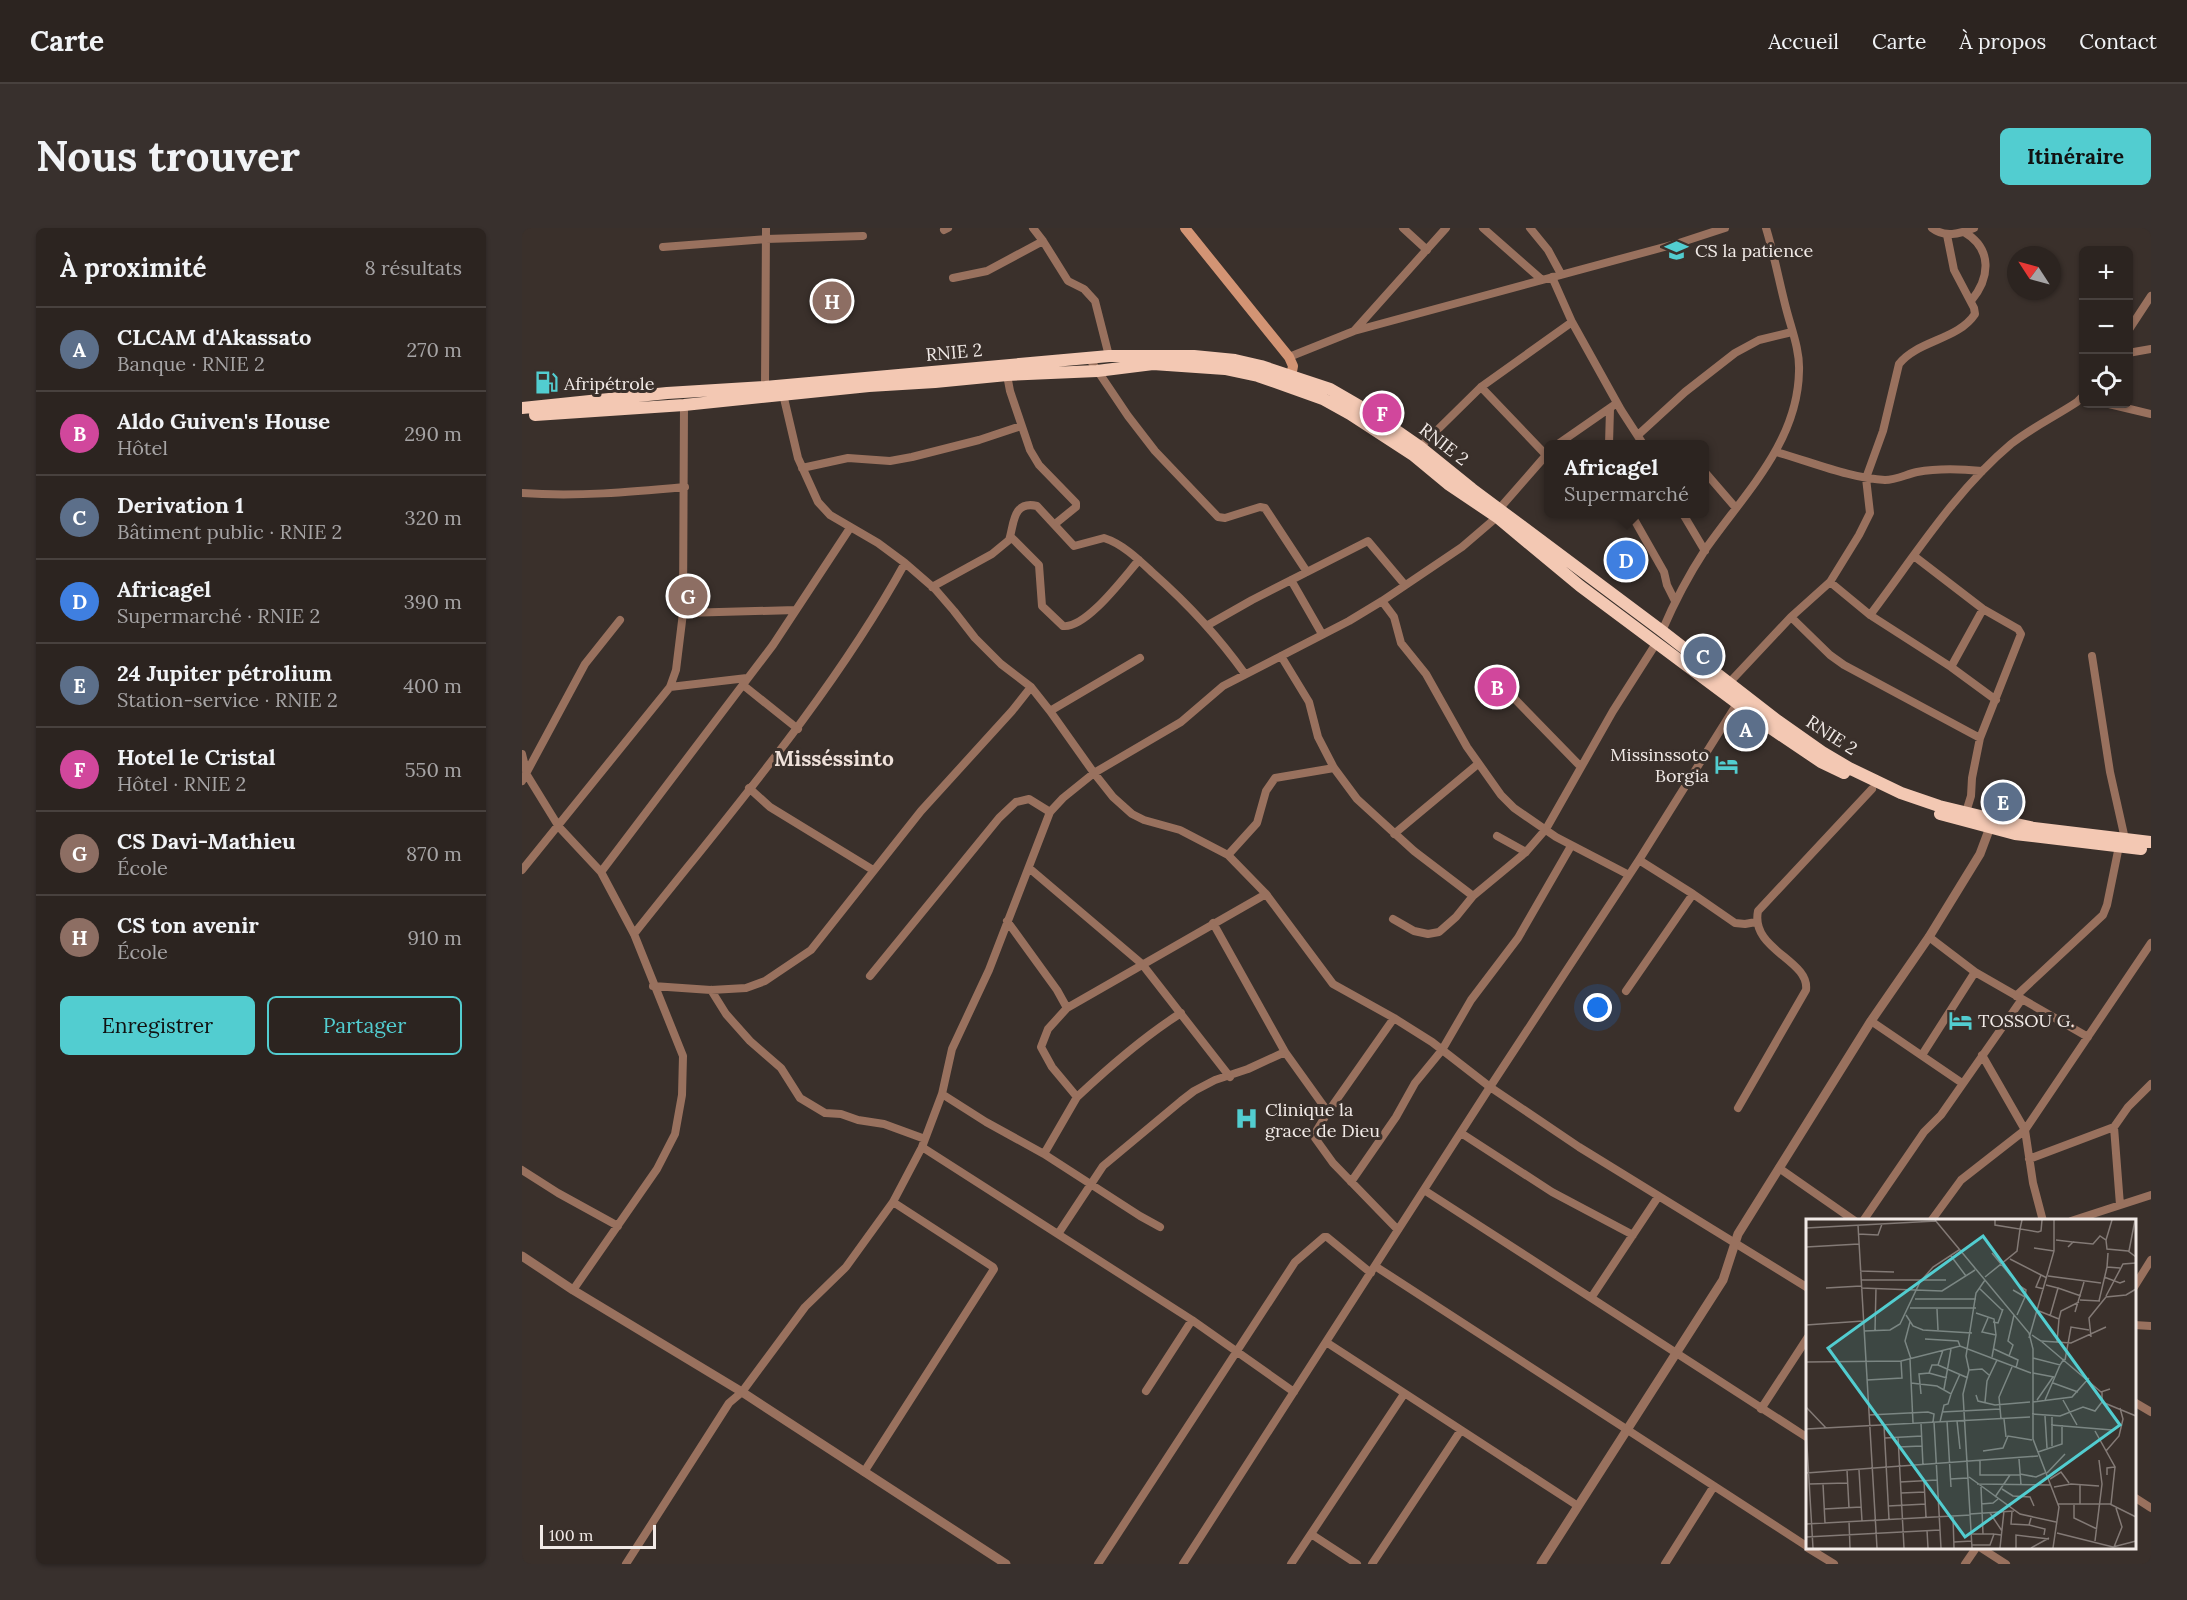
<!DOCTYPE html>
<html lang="fr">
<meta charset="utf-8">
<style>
:root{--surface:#2c2420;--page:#38302d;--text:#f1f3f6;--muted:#a6a4a5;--line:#48413e;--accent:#52cdd0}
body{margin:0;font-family:Lora,serif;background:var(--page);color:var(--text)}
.controls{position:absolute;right:18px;top:18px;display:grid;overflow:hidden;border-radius:9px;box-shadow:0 2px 4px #0004}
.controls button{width:54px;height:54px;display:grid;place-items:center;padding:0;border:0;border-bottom:2px solid var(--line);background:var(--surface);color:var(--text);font:30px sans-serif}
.compass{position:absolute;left:1485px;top:18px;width:54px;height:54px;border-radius:50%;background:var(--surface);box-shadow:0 2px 4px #0004;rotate:306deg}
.scale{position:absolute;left:18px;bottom:15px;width:116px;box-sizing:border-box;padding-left:6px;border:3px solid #f1eae7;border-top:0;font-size:16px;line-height:21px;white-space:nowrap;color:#f1eae7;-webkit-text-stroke:4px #3a302b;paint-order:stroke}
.you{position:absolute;left:1076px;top:780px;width:21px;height:21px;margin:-15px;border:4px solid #fff;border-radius:50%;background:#1a73e8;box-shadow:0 0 0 9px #1a73e833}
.badge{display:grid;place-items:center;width:39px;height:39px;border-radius:50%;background:var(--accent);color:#fff;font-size:20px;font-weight:700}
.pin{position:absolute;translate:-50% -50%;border:3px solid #fff;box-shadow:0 2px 6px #0006}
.popup{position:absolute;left:1022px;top:212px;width:165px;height:78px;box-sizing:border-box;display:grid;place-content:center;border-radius:9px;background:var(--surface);filter:drop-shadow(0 2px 4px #0005);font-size:20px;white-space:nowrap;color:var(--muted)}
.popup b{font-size:22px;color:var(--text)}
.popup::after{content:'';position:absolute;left:50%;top:100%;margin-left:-12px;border:12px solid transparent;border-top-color:var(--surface)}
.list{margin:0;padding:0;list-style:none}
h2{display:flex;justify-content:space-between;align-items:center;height:78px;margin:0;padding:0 24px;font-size:26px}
h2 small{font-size:20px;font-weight:400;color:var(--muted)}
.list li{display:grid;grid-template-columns:39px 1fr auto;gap:18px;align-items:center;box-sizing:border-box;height:84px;padding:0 24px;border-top:2px solid var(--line)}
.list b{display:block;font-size:22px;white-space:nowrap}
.list p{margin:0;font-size:20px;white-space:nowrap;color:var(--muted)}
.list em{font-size:20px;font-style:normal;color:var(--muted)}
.actions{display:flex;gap:12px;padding:18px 24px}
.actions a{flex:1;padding:14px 0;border:2px solid var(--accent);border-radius:9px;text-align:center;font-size:21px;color:var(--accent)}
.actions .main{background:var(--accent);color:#111}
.icon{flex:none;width:33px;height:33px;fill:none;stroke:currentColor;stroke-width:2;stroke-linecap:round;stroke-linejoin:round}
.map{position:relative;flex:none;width:1629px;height:1336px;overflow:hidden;border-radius:9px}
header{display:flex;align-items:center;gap:36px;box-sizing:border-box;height:84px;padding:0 30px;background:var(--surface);border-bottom:2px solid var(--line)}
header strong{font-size:28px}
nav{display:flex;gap:33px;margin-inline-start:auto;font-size:21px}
.intro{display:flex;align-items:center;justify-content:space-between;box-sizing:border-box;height:144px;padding:0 36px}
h1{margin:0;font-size:42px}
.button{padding:15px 27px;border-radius:9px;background:var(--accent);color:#111;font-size:21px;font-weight:700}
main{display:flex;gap:36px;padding:0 36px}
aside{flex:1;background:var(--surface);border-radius:9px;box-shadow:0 2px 4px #0004}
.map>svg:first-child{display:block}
</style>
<header>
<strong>Carte</strong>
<nav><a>Accueil</a><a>Carte</a><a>À propos</a><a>Contact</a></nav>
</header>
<div class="intro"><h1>Nous trouver</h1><a class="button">Itinéraire</a></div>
<main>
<aside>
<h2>À proximité<small>8 résultats</small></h2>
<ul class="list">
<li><span class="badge" style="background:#5c6f8a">A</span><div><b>CLCAM d'Akassato</b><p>Banque · RNIE 2</p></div><em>270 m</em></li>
<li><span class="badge" style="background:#d1479c">B</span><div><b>Aldo Guiven's House</b><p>Hôtel</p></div><em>290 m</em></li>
<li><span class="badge" style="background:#5c6f8a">C</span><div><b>Derivation 1</b><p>Bâtiment public · RNIE 2</p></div><em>320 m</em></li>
<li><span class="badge" style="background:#3f7fe0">D</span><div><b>Africagel</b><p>Supermarché · RNIE 2</p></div><em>390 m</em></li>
<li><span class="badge" style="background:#5c6f8a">E</span><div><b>24 Jupiter pétrolium</b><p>Station-service · RNIE 2</p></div><em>400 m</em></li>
<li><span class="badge" style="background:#d1479c">F</span><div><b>Hotel le Cristal</b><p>Hôtel · RNIE 2</p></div><em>550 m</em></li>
<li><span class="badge" style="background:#8d6e63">G</span><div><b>CS Davi-Mathieu</b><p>École</p></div><em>870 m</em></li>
<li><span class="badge" style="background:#8d6e63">H</span><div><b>CS ton avenir</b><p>École</p></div><em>910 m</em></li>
</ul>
<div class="actions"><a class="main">Enregistrer</a><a>Partager</a></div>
</aside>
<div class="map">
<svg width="1629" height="1336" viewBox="0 0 1629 1336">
<rect width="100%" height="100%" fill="#3a302b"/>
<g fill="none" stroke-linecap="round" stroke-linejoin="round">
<path stroke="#99715e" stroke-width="8" d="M881 0 905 22
M961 0 1019 51
M1008 0 1026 22 1039 46
M1410 0C1423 10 1437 6 1452 0
M422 2 426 0
M1442 4C1471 21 1468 50 1449 73
M521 13 546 53 562 61 573 73 587 128
M141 19 244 11 341 8
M431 50 465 43 521 13 511 0
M1050 94 1099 182 1121 216
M832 103 1157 15 1203 0
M1606 103 1629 68
M1606 125 1629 121
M767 129 832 103 924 0
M567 130 606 188 633 223 696 289 703 290 738 279 743 280 785 344
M485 147 488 163 508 222 517 237 554 275V279L533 296
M243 159 244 0
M959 159 1024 227
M261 166 276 230 296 274 308 287 356 315 383 335 413 361 432 383 453 410 479 436 509 459 528 483 572 545 591 569 610 586 622 592 658 602 706 627 744 666 811 756 872 790 910 814 968 859 1057 919 1286 1060
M1587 176 1629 186
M1116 207 1163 164 1213 125 1237 112 1270 104
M1036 216 1095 175
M1087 216 1088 181
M898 219 959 159 1050 94 1030 49
M1254 224C1287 233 1330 251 1363 252 1374 252 1385 246 1395 244 1417 240 1439 241 1460 243
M280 240 326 230 368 233 390 229 457 212 499 198
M1182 243 1214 280
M0 265C54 269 109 264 163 259
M978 280 1026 225
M1109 286 1142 344 1145 357 1153 373
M1161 286 1183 323
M489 309 517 337 520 378 541 398C564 401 602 349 617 332
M1392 328 1461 381 1496 401 1499 406 1458 510 1450 550 1449 568 1444 584
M769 352 800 406
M1308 354 1348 387 1429 439 1474 472
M410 359 470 326 487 312C492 298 490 272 515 278L552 318 582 310C601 316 617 332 631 345 666 376 696 408 723 446
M860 373 872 389 879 415 904 446 945 519 979 567 992 580 1034 609 1107 647
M161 385 274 382
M1348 387C1392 329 1432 264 1489 216 1509 200 1534 188 1555 174L1562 167
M1269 389 1308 427 1322 437 1458 510
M686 397 730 372 846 313 883 357
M1140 403C1152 375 1166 348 1183 322 1221 267 1276 215 1277 143 1278 122 1269 100 1264 80 1257 53 1252 26 1244 0
M759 428 787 474 796 509 812 540 835 571 892 623 951 668
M1570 428 1588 544 1603 611
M1429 439 1461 381
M1207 455 1269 389 1308 354 1337 307 1348 285 1344 250 1361 203 1377 136C1396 112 1436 112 1453 86L1452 80 1432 42 1425 7
M221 457 276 501
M148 459 225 450
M987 465 1059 539
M528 483 618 430
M0 526 5 547 37 599 79 644 112 706 161 828 160 867 153 906 135 941 51 1062
M0 553 63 436 98 392
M227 560 248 579 351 642
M872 606 956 536
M975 608 1004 624
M706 627 735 595 744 563 753 550 812 540
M1117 632 1171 666 1213 695 1223 696 1234 694
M507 640 620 736 708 849
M0 642 148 459 154 442 161 385 162 177
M79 644 251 417 328 300
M871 691 892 703 906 706 917 704 934 689 951 668 1004 624 1024 601 1091 483 1135 414
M485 693 535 762 545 780 526 801 519 819 530 839 555 869 522 926 618 988 638 999
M112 706C207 586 309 469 383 335
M1407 709 1453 744 1566 809
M348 748 477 590 494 574 507 571 528 584
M131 758 189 762 224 760 243 753 289 722 399 583 490 483 509 459
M189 762 204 786 228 813 259 840 278 870 303 885 319 886 336 892 362 896 403 911
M1104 763 1171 666
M1494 768 1581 687 1585 677 1597 618
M545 780 744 666
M872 790 806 884 793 905V910L811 935 876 1002
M1349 793 1440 855
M763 824 806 884
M1400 827 1453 744
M1460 827 1503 902 1511 955 1521 993
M420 866 464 894 522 926
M555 869C588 838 621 809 659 785
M1216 880 1284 762C1288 732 1228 722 1236 683L1350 561
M1592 899 1598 977
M939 905 1030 964 1111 1007
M400 919 670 1092 772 1164
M1507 931 1592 899 1606 879 1629 856
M1257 940 1333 993
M0 942 36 965 96 998
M829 954 874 889 893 855 920 822 949 772 996 710 1049 618
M902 962 1286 1210
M1341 993 1402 904 1419 887 1500 771
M1409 993 1439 952 1503 902 1629 715
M1549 993 1629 967
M536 1006 581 938 659 873 672 863 693 852 726 841 763 824 691 695
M853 1038 1286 1319
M1612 1059 1629 1032
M1069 1070 1136 969
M1612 1097 1629 1098
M804 1114 1056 1278
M624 1163 670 1092
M1612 1174 1629 1184
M1239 1181 1286 1109
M342 1244 472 1041 471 1039 371 974
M1612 1269 1629 1280
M789 1306 835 1336
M1286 1320 1312 1336
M1459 1320 1484 1336
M104 1336 207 1175 220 1164 283 1079 324 1039 371 974 400 919 420 866 430 821 467 742 528 584 541 570 572 545 659 494 701 458 827 393 860 373 940 319 975 289
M576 1336 773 1034 802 1009H805L849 1045
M661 1336 968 859 1117 632 1216 474
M769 1336 882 1166
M850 1336 939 1202
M1143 1336 1192 1258
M1443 1336 1454 1320"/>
<path stroke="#99715e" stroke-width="9" d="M0 1028 51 1062 220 1164 484 1336
M1019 1336 1201 1052 1216 1006 1349 793 1407 709 1458 626 1470 594"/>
<path stroke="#d39474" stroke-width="10" d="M663 0 767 129 771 138 768 154"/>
<path stroke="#f3c8b3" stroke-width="12" d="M0 180 145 165 243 159 587 128H672L713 132 739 138 808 161 846 183 898 219 950 261 1140 403 1256 493 1300 524 1327 540 1379 565 1417 578 1471 591 1512 600 1629 614
M13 187 162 177 347 158 413 154 485 147 575 143 631 136 703 141 736 148 801 171 828 186 891 227 926 256 975 289 1058 358 1247 499 1299 534 1322 545
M1418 586 1493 606 1619 621"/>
</g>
<defs>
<symbol id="school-bare" viewBox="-9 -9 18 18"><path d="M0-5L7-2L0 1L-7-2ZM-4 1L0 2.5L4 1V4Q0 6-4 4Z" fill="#52cdd0" stroke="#3a302b" stroke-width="2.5" paint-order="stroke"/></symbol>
<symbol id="fuel-bare" viewBox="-9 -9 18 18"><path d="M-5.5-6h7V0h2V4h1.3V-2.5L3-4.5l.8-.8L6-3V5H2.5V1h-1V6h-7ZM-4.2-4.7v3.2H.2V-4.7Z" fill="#52cdd0" stroke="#3a302b" stroke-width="2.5" paint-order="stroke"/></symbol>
<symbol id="hotel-bare" viewBox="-9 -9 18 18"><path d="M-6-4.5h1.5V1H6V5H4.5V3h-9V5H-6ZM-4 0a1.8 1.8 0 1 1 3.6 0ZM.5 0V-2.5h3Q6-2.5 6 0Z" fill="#52cdd0" stroke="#3a302b" stroke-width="2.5" paint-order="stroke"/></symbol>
<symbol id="hospital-bare" viewBox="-9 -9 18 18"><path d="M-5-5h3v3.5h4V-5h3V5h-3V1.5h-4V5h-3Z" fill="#52cdd0" stroke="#3a302b" stroke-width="2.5" paint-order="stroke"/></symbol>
</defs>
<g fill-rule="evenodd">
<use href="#school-bare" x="1138" y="6" width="33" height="33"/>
<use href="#fuel-bare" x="8" y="138" width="33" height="33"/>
<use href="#hotel-bare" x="1188" y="520" width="33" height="33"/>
<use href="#hotel-bare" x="1422" y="776" width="33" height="33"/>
<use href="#hospital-bare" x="708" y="874" width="33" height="33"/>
</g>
<g text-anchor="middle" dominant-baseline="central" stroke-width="6" stroke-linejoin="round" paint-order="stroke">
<g font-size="18" fill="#f1eae7" stroke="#3a302b" text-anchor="start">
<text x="1173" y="22">CS la patience</text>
<text x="42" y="155">Afripétrole</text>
<text x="1187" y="526" text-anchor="end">Missinssoto<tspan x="1187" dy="21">Borgia</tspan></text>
<text x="1456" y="792">TOSSOU G.</text>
<text x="743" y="881">Clinique la<tspan x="743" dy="21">grace de Dieu</tspan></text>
</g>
<g font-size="18" fill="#f1eae7" stroke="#3a302b">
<text transform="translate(432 124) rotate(-5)">RNIE 2</text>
<text transform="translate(922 216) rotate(38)">RNIE 2</text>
<text transform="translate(1310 507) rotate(33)">RNIE 2</text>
</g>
<g font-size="21" font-weight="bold" fill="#efe1da" stroke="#3a302b">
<text x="312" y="530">Misséssinto</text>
</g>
</g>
<g transform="translate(1284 991)">
<rect width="330" height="330" fill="#3a302b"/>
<path fill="none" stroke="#837a76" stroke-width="1.5" d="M129 1 223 114 227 130V220L253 288 247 329M216 1 214 10 232 13 235 12 236 1M52 6 71 329M0 9 130 2M52 15 72 16 76 5M250 21 267 23 262 28M300 21 301 30 322 32 330 38M267 23 287 25 294 17 300 21 306 1M0 28 53 25M228 29 248 32M323 32 329 1M186 34 205 57M302 34 301 48 314 49M145 37 160 57M204 40 241 59M54 52 88 53M235 56 230 68 238 70M242 57 295 64M179 58 211 32 214 10 189 6V1M298 58 314 64 319 62M55 61H140M240 66 252 69 244 97M20 69 55 67M55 69 136 72 169 51M173 69 196 91M252 69 275 77M207 71 219 78 220 71 212 66M300 77 317 45 330 44M109 80H170M274 81 294 82M293 82 301 48M104 89H170M131 90 132 111M233 92 253 100 251 123M269 93 278 63M170 94 188 100 190 116 186 138M100 96 107 107 117 111 166 114M211 96 219 78M182 99 176 113 190 116M253 100 255 92 273 83M104 103 99 122 105 140M187 103 192 104 197 90M0 106 57 102M58 112 84 111 94 105 114 63 127 48 153 31M69 112 70 69M226 116 235 122 265 124 300 108M285 118 283 99 300 78 320 76 330 70M223 119 248 32V1M119 120 152 122 154 127M235 122 295 173 304 170M188 130 212 141 210 149M203 137 207 126 202 122 208 96M227 139 254 146 258 140M104 140 107 204M259 141 265 108 283 111M0 143 95 142 154 127 225 154M132 146 162 159M163 151 176 150 183 156M123 154 141 159M227 154 248 158M61 161 96 159 95 142M105 164 131 167 145 175 154 155M247 164 272 173M138 170 145 130M115 175 113 155 123 154 126 146H132L137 131M170 176 172 182 189 186 224 183M231 181 247 158M239 181 254 146M257 181 271 206M179 183 181 162 191 141M227 183 266 178 283 159M296 183 330 197M0 188 20 209M136 193 194 190M226 195 254 197 277 188 289 192 296 183V173M63 196 122 193 128 195 127 203M239 197 241 229M246 198V227M195 200 193 178 206 148M198 200 200 218M141 202 145 268M151 202 154 230M128 203 135 329M134 203 138 186 142 185 145 175M115 204 117 247M78 206 83 300M245 206 306 211M0 210 224 198M0 210 7 329M289 212 309 248 301 249V256M92 218 98 329M79 219 116 217M92 228 116 227M177 232 197 229 202 217 226 221M300 232 313 217 317 200 314 189M232 233 256 225V206M213 240 215 266M174 242V256H214M41 251 43 289M53 251 56 302M0 254 232 237M241 254 259 235M214 255 230 258 239 254M163 258 214 295 250 303M144 260 162 259M244 260 255 253 263 264M118 262 120 298M94 263 131 261M3 265 41 264M17 265 19 304M171 265 245 266M274 266V285M175 268 177 315M248 268 265 265 293 267M196 270 207 277 224 278 228 287M95 274 119 273M189 278 204 256M175 285 187 284 192 280M252 285H304L330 298M305 285 309 248M268 286V299L291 310M82 287 120 285M18 290 55 288M206 292 205 305 223 306M184 294 196 312M164 295 208 292M147 297 148 329M225 299 223 306 239 310 238 316M43 302 44 329M0 305 165 296M121 311 122 329M251 314 307 328 330 322M166 315H188M0 318 134 311M289 322 296 265 293 241M148 323 166 322M166 326H184L188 315 195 316M308 328 316 308 310 289M166 329 157 175 163 151 160 137 170 74 179 61M194 329 198 292M210 329V316L243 320M225 329 243 319"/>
<path fill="#52cdd0" fill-opacity="0.15" stroke="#52cdd0" stroke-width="3" d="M177 17 314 206 159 318 22 129Z"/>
<rect width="330" height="330" fill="none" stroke="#f1eae7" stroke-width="3"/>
</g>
</svg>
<div class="controls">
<button>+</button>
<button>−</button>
<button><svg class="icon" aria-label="locate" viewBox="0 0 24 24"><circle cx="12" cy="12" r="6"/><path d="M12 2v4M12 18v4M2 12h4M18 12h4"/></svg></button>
</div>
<svg class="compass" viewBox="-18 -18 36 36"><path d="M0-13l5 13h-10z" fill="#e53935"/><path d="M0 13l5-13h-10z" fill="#a6a4a5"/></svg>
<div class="scale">100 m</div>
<div class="you"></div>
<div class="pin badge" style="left:1224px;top:501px;background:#5c6f8a">A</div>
<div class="pin badge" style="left:975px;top:459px;background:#d1479c">B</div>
<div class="pin badge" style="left:1181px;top:428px;background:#5c6f8a">C</div>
<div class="pin badge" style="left:1104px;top:332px;background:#3f7fe0">D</div>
<div class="popup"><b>Africagel</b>Supermarché</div>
<div class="pin badge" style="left:1481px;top:574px;background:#5c6f8a">E</div>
<div class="pin badge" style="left:860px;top:185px;background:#d1479c">F</div>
<div class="pin badge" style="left:166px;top:368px;background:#8d6e63">G</div>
<div class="pin badge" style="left:310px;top:73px;background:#8d6e63">H</div>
</div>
</main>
